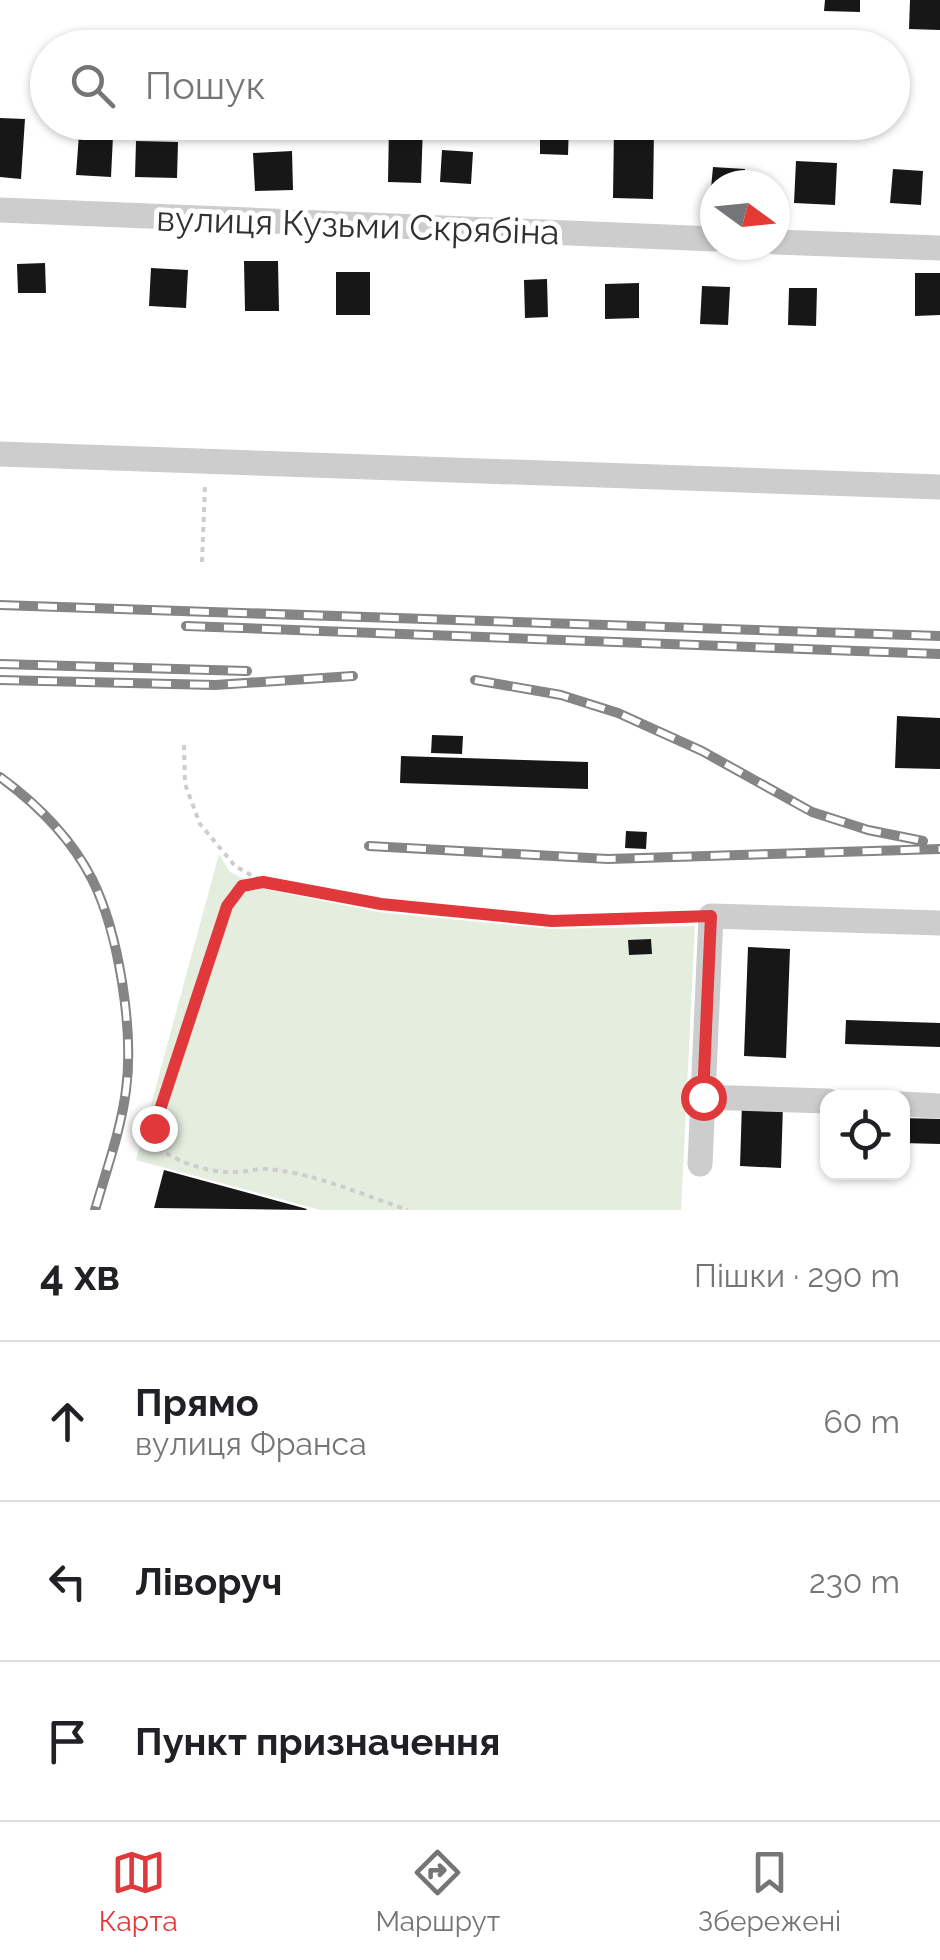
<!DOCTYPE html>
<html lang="uk">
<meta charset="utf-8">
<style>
:root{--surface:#fff;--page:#f6f6f6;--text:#202124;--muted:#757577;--line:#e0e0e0;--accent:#e1383c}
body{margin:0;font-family:Raleway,sans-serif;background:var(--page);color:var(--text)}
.controls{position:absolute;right:30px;bottom:30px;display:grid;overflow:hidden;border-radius:20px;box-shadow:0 2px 8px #0004}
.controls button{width:90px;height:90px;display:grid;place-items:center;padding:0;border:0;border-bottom:2px solid var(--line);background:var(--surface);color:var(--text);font:50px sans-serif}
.compass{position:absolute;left:700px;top:170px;width:90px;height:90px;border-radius:50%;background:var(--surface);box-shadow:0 2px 8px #0004;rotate:105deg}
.stop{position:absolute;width:30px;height:30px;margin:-22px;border:8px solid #e1383c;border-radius:50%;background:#fff}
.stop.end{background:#e1383c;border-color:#fff;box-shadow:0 2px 10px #0008}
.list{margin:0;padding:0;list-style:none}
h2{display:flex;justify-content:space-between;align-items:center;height:130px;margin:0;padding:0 40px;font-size:42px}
h2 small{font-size:32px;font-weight:400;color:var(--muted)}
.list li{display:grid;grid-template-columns:65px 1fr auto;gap:30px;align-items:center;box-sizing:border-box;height:160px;padding:0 40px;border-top:2px solid var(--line)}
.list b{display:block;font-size:38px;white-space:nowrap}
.list p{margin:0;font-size:32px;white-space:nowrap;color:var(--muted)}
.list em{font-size:32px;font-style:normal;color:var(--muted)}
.icon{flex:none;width:55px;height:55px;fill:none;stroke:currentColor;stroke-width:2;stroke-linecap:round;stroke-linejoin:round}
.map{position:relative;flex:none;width:940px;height:1210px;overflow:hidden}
.search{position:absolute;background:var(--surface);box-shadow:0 2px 8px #0004;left:30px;right:30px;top:30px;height:110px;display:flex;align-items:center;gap:25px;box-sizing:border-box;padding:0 35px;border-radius:55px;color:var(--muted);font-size:38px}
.sheet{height:610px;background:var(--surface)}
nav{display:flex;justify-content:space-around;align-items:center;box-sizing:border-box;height:140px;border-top:2px solid var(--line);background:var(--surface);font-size:28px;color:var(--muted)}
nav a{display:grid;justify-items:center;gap:5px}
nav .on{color:var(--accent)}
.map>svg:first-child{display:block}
</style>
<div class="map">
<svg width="940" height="1210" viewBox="0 0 940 1210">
<rect width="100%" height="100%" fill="#fff"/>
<path fill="#e5eddf" d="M219 854 230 872 264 889 378 912 551 929 695 926 681 1210H320L136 1160Z"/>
<path fill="#171717" d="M825 0H860V12L824 11Z
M910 0H940V30L909 29Z
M0 118 25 119 21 179 0 177Z
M540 123 569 124 568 155 540 154Z
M389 125 423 126 421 183 388 182Z
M614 128 654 129 653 199 613 198Z
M79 134 113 136 111 177 76 175Z
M136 141 178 142 177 178 135 177Z
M442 150 473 152 471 184 440 182Z
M292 151 293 190 255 191 253 153Z
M796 161 837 163 835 205 794 203Z
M713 167 745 169 744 185H715V199H710Z
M893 169 923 171 921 205 890 203Z
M244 261H278L279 311H245Z
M45 263 46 293H18L17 264Z
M151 268 188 270 186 308 149 306Z
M336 272H370V315H336Z
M915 273H940V315L915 316Z
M547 279 548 317 525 318 524 280Z
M639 283V318L605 319V284Z
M702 286 730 287 728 325 700 324Z
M789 288H817L816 326 788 325Z
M897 716 940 718V769L895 768Z
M432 735 463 736 462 754 431 753Z
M401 756 588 762V789L400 783Z
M626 831 647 832 646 849 625 848Z
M651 939 652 954 629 955 628 940Z
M748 947 790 949 786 1058 744 1056Z
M846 1020 940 1023V1047L845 1044Z
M742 1103 783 1105 781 1168 740 1166Z
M902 1118 940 1119V1144L902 1143Z
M164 1170 307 1209 306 1210 154 1208Z"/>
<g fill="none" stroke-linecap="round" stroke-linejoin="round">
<path stroke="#cdcdcd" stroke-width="4" stroke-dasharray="5 5" stroke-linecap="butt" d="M202 562 205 486
M184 745 185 784 200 824 235 866 263 882 381 903 552 921 687 917
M263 882 242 887 227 906 154 1129 157 1147C178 1163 209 1173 236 1172 247 1172 257 1168 267 1169 315 1173 363 1195 408 1210"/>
<path stroke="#cdcdcd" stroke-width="25" d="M0 210 715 239
M775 242 940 248
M0 454 940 487
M703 1097 828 1101
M902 1104 940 1106
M700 1164 711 916 940 923"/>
<defs>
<path id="rail" d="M0 605 940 636
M186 626 940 654
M0 664 247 671
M0 680 215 685 353 676
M475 680 561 695 618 713 702 751 812 812 868 830 923 841
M0 777C37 804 71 838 92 879 119 933 134 1031 126 1090 121 1130 106 1171 95 1210
M369 846 608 859 940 849"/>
</defs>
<use href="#rail" stroke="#858585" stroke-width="10"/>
<use href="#rail" stroke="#fff" stroke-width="6" stroke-dasharray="19" stroke-linecap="butt"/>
</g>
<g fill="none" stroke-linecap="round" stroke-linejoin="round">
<path stroke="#e1383c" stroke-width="12" d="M154 1128 227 906 242 886 263 882 381 904 552 921 711 916 703 1097"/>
</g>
<g text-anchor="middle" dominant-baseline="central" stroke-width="10" stroke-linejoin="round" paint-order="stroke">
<g font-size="35" fill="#303030" stroke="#fff">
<text transform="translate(358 225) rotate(2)">вулиця Кузьми Скрябіна</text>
</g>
</g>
</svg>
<div class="controls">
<button><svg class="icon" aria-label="locate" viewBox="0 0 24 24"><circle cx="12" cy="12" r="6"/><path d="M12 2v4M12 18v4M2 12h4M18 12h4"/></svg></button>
</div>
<svg class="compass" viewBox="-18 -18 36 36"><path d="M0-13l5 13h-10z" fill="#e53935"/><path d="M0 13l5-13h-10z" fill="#757577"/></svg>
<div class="stop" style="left:703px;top:1097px"></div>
<div class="stop end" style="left:154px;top:1128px"></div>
<div class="search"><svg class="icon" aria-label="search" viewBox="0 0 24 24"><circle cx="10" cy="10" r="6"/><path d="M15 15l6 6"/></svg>Пошук</div>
</div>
<section class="sheet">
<h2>4 хв<small>Пішки · 290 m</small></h2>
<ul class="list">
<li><svg class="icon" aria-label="ahead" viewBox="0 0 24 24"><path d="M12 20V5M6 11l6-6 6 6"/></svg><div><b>Прямо</b><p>вулиця Франса</p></div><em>60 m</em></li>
<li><svg class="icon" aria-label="left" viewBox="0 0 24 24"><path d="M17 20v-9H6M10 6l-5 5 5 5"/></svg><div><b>Ліворуч</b></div><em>230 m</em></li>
<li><svg class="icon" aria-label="arrive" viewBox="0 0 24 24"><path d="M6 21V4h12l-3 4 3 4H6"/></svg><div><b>Пункт призначення</b></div></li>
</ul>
</section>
<nav>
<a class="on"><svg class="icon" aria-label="map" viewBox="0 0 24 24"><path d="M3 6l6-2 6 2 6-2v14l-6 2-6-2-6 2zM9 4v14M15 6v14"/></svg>Карта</a>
<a><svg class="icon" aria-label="directions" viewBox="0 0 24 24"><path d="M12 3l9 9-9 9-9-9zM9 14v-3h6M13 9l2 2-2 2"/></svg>Маршрут</a>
<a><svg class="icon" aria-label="saved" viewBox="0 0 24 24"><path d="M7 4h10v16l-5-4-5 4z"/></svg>Збережені</a>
</nav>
